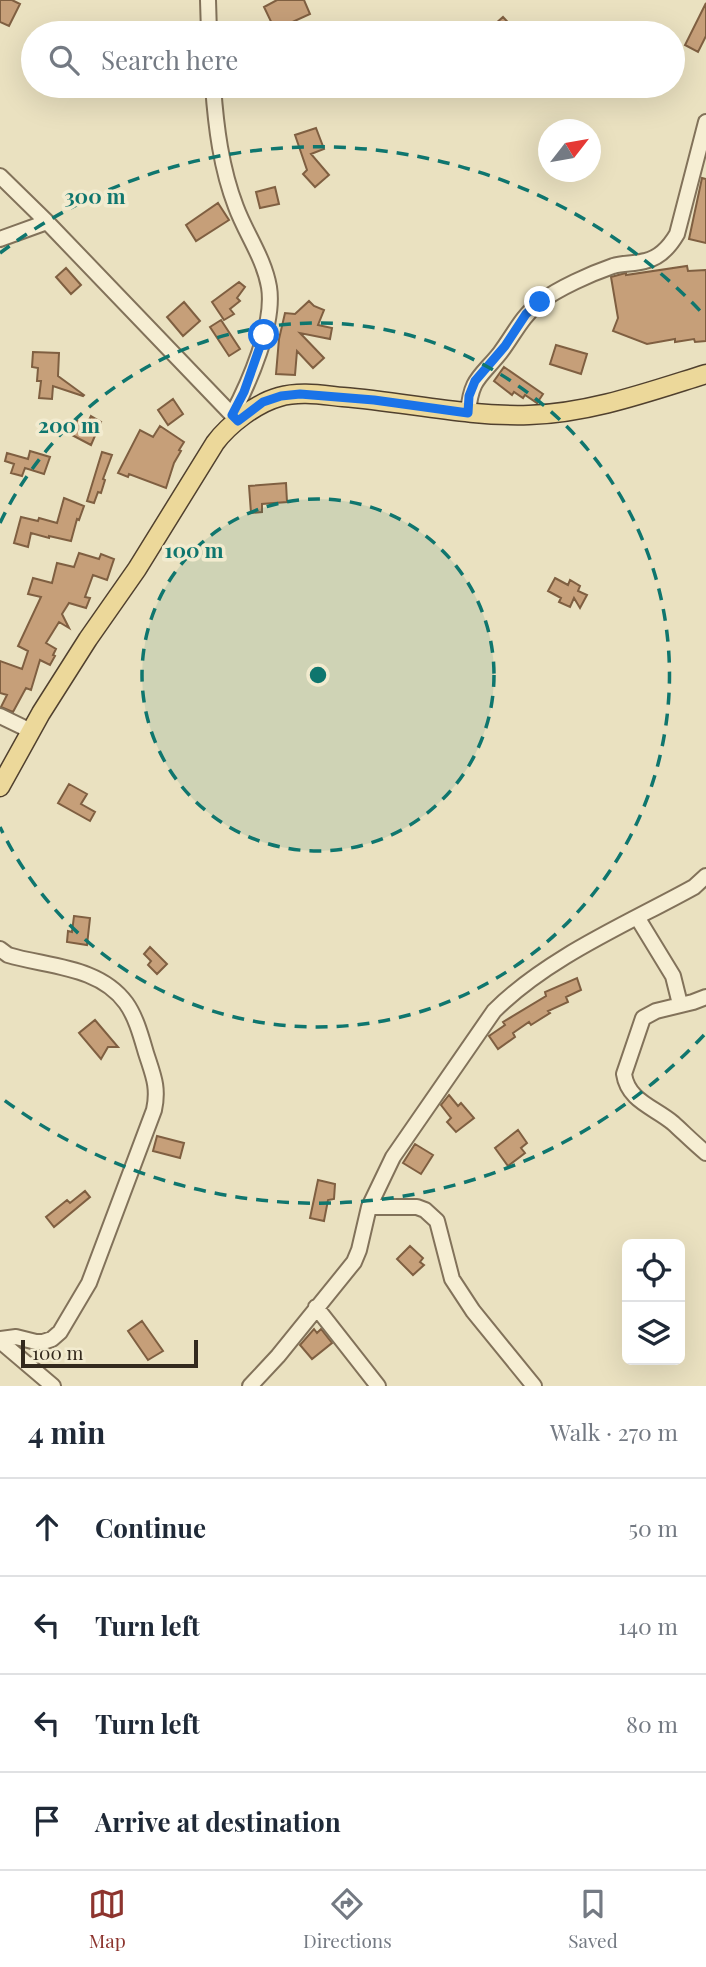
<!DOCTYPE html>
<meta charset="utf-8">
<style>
:root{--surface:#fff;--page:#f2f2f3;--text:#1f2937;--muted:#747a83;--line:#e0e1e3;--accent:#8d342e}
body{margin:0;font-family:"Playfair Display",serif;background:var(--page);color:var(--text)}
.controls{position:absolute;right:21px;bottom:21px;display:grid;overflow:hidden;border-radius:10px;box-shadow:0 7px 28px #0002}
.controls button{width:63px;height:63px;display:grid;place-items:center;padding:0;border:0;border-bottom:2px solid var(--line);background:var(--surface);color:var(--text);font:35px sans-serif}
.compass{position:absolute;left:538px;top:119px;width:63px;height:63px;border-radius:50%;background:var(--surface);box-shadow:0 7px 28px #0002;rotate:59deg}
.scale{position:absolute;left:21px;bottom:18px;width:177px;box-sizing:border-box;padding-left:7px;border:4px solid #33291d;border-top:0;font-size:19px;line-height:24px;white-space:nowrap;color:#33291d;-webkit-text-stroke:5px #f2ebcf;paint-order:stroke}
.stop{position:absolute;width:21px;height:21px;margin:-16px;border:5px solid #1a73e8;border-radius:50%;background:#fff}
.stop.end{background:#1a73e8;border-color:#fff;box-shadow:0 2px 7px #0008}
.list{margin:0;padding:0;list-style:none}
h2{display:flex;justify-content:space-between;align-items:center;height:91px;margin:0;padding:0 28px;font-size:30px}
h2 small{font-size:23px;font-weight:400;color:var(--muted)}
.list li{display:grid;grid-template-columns:46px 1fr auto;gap:21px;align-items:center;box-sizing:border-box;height:98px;padding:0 28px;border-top:2px solid var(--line)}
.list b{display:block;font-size:26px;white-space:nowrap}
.list em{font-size:23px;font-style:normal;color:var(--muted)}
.icon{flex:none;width:38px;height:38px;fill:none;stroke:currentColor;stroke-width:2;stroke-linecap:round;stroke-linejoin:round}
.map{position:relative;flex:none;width:706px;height:1386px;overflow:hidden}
.search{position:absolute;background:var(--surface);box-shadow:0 7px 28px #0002;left:21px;right:21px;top:21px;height:77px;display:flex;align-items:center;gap:18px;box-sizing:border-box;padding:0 24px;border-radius:38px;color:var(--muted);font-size:26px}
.sheet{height:483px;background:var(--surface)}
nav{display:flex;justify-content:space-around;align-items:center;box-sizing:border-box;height:98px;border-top:2px solid var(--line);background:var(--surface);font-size:19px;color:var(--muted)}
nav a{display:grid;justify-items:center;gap:4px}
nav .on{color:var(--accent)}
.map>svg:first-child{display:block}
</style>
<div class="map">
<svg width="706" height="1386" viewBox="0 0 706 1386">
<rect width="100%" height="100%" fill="#eae1c0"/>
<path fill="#c69f79" stroke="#7f5f41" stroke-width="2" d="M0 0H12L20 4 9 26 0 22Z
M277 0H304L310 14 275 30 264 7Z
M706 3V36L698 52 685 45Z
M503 17 518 33H485Z
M316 128 324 149 311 154 329 175 315 187 303 174 307 170 295 135Z
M702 178 706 179V243L689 239Z
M275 187 279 204 260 208 256 192Z
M218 203 229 220 196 241 186 225Z
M687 266 688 271 706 270V341L695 342 694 339 675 342V339L647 344 613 331 618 318 611 277 622 274 626 273V275Z
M66 268 81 285 71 294 56 277Z
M239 282 245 287 237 298 240 301 230 309 234 314 224 320 212 302Z
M309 301 314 306 324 310 318 325 332 328 330 339 300 333 324 358 313 368 297 351 295 375 276 374 279 339 285 313 295 314Z
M184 302 200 321 183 336 167 317Z
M221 320 240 349 229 356 210 327Z
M556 345 587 354 581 374 550 364Z
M33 352 59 353 58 376 84 395 83 396 53 386 52 399 39 398 41 381H37L38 368 32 367Z
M504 367 543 394 537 403 525 395 523 398 514 392 512 395 494 381Z
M173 399 183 414 168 425 158 410Z
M91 416 101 422 91 445 70 434 76 420 87 424Z
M160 426 184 442 179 450 181 451 174 463 166 488 129 474 128 477 118 473 140 430 153 437Z
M30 451 50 457 44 474 25 468 22 476 11 473 14 464 5 461 7 453 28 459Z
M102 452 112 455 103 479 105 480 101 493 98 492 94 503 87 501Z
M286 483 287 502 262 504V512L251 513 249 486Z
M64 498 84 506 79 520 77 519 71 541 49 536V538L31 533 28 547 14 543 21 517 38 521 39 518 57 523Z
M79 553 99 559 101 554 114 559 107 580 93 575 85 597 90 598 86 608 69 603 62 614 69 628 59 622 46 643 56 649 53 655 55 656 50 665 40 660 31 690 26 688 13 712 1 707 7 695 0 693V661L22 669 28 651 18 646 41 597 28 594 33 578 52 583 57 563 74 567Z
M555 578 568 585 570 580 580 586 578 591 587 595 580 608 574 598 570 607 559 602 561 598 548 591Z
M69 784 87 794 81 804 95 812 90 821 58 803Z
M74 916 90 918 87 945 67 942 68 931 72 932Z
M150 947 167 964 157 974 148 965 151 961 144 954Z
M577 978 581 990 566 997 568 1002 548 1011 550 1013 531 1025 529 1022 513 1033 515 1037 498 1049 489 1036 505 1025 503 1022 546 996 545 992Z
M95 1020 118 1047H108L101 1059 79 1033Z
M449 1095 458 1106 461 1103 474 1118 456 1132 447 1122 451 1118 441 1105Z
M518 1130 527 1143 521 1148 525 1153 508 1166 495 1148Z
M157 1136 184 1143 180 1158 153 1151Z
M415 1144 433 1155 421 1174 403 1163Z
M318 1180 335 1184 334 1199 328 1200 324 1221 310 1218Z
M85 1191 90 1197 54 1227 46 1217 67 1200 70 1203Z
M410 1246 423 1258 420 1262 424 1265 413 1275 397 1259Z
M142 1321 163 1351 148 1360 128 1331Z
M314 1329 317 1333 321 1329 332 1343 312 1359 300 1345Z"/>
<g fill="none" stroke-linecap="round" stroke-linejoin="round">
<defs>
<path id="minor" d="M208 0 209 33
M213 86C216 127 221 168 236 207 246 234 264 258 269 287 275 324 249 383 232 415
M0 176 47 222 238 421
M0 239 47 222
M468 413C471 378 480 378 500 353 513 336 522 316 540 302 559 288 590 274 613 266 623 263 634 264 645 261 659 258 670 246 677 234L706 122
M0 716 31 731
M637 917 673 976 680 1004
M0 949 8 955C48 967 99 966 126 1003 136 1017 141 1036 146 1053 153 1075 159 1087 154 1110L89 1283 60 1332 52 1339 43 1342H36L16 1337 0 1339
M706 997 693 1002 656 1011 643 1018 624 1074C628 1101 654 1107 673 1123 684 1133 695 1144 706 1153
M369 1207H417L425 1210 437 1221 452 1279 473 1311 534 1386
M316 1307 378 1386
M0 1341 53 1386
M250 1386 278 1356 354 1262 359 1250 369 1207 393 1157 494 1011C548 957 627 924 694 887L706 876"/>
<path id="major" d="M0 787 41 713 88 639 137 569 215 443C229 424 257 403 279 397 300 391 322 395 343 397 406 402 467 417 529 415 590 413 648 392 706 374"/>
</defs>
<use href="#minor" stroke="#82725a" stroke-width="18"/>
<use href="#major" stroke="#50402e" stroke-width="21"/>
<use href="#minor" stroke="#f6eed3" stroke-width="14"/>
<use href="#major" stroke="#ecd89a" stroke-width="18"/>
</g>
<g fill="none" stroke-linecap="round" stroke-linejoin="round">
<path stroke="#1a73e8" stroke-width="9" d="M264 335 244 392 232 415 238 421 263 402 281 396 300 394 374 400 468 413 469 396 475 381 505 346 526 314 540 302"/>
</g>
<circle cx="318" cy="675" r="176" fill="#0f766e" fill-opacity=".12"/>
<g fill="none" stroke="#0f766e" stroke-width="3.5" stroke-dasharray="12 9">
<circle cx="318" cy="675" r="176"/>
<path d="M0 523A352 352 0 1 1 0 827"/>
<path d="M704 1035A528 528 0 0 1 0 1097M0 253A528 528 0 0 1 704 315"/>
</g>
<circle cx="318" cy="675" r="10" fill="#0f766e" stroke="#f2ebcf" stroke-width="3.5"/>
<g font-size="21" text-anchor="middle" font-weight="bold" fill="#0f766e" stroke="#f2ebcf" stroke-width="7" stroke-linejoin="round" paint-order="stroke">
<text x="95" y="204">300 m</text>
<text x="69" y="433">200 m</text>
<text x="194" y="558">100 m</text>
</g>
</svg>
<div class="controls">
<button><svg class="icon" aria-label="locate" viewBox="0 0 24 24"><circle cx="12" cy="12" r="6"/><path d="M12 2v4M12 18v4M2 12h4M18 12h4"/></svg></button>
<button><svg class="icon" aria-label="layers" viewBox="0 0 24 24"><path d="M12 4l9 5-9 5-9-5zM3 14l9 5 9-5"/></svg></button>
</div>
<svg class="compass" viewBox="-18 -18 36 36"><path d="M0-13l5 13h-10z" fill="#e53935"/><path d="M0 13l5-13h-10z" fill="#747a83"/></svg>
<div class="scale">100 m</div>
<div class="stop" style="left:264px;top:335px"></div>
<div class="stop end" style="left:540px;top:302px"></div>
<div class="search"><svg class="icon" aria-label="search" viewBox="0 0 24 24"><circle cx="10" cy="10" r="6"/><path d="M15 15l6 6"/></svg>Search here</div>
</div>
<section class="sheet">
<h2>4 min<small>Walk · 270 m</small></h2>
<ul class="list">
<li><svg class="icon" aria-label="ahead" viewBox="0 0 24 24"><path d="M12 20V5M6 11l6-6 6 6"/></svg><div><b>Continue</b></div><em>50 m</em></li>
<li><svg class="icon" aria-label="left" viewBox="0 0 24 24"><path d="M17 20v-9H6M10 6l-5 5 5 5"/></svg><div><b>Turn left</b></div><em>140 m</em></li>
<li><svg class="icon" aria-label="left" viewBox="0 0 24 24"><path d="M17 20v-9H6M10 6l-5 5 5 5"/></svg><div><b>Turn left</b></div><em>80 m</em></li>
<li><svg class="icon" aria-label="arrive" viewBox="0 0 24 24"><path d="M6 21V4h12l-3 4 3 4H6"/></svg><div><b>Arrive at destination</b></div></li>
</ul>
</section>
<nav>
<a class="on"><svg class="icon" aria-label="map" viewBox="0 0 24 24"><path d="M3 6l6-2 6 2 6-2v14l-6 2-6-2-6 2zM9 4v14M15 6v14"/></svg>Map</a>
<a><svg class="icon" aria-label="directions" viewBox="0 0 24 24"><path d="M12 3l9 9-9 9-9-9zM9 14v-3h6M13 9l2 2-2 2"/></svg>Directions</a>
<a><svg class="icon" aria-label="saved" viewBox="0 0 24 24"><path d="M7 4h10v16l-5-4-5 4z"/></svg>Saved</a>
</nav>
